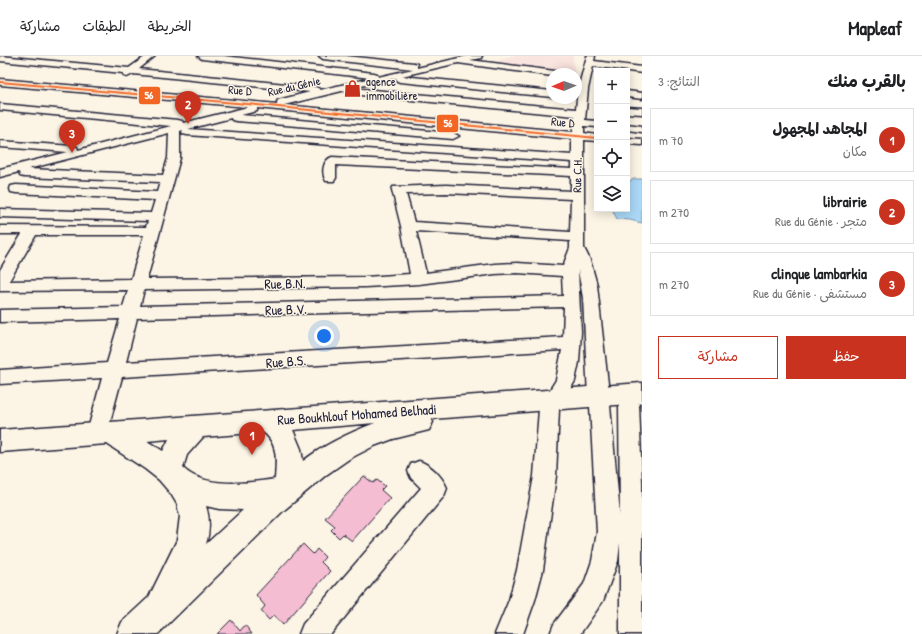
<!DOCTYPE html>
<html lang="ar">
<meta charset="utf-8">
<style>
:root{--surface:#fff;--page:#f2f2f2;--text:#202124;--muted:#757577;--line:#e0e0e0;--accent:#c8321e}
body{margin:0;font-family:"Patrick Hand","Playpen Sans Arabic",sans-serif;background:var(--page);color:var(--text);direction:rtl}
.controls{position:absolute;right:12px;top:12px;display:grid;overflow:hidden;border-radius:0px;box-shadow:0 2px 10px #0003}
.controls button{width:36px;height:36px;display:grid;place-items:center;padding:0;border:0;border-bottom:1px solid var(--line);background:var(--surface);color:var(--text);font:20px sans-serif}
.compass{position:absolute;left:546px;top:12px;width:36px;height:36px;border-radius:50%;background:var(--surface);box-shadow:0 2px 10px #0003;rotate:268deg}
.you{position:absolute;left:324px;top:280px;width:14px;height:14px;margin:-10px;border:3px solid #fff;border-radius:50%;background:#1a73e8;box-shadow:0 0 0 6px #1a73e833}
.badge{display:grid;place-items:center;width:26px;height:26px;border-radius:50%;background:var(--accent);color:#fff;font-size:13px;font-weight:700}
.pin{position:absolute;translate:-50% -33px;filter:drop-shadow(0 1px 2px #0008)}
.pin::after{content:'';position:absolute;top:21px;width:14px;height:12px;background:inherit;clip-path:polygon(0 0,100% 0,50% 100%)}
.list{margin:0;padding:0;list-style:none}
h2{display:flex;justify-content:space-between;align-items:center;height:52px;margin:0;padding:0 16px;font-size:17px}
h2 small{font-size:13px;font-weight:400;color:var(--muted)}
.list li{display:grid;grid-template-columns:26px 1fr auto;gap:12px;align-items:center;box-sizing:border-box;height:64px;margin:0 8px 8px;padding:0 8px;border:1px solid var(--line);border-radius:0px}
.list b{display:block;font-size:15px;white-space:nowrap}
.list p{margin:0;font-size:13px;white-space:nowrap;color:var(--muted)}
.list em{font-size:13px;font-style:normal;color:var(--muted)}
.actions{display:flex;gap:8px;padding:12px 16px}
.actions a{flex:1;padding:9px 0;border:1px solid var(--accent);border-radius:0px;text-align:center;font-size:14px;color:var(--accent)}
.actions .main{background:var(--accent);color:#fff}
.icon{flex:none;width:22px;height:22px;fill:none;stroke:currentColor;stroke-width:2;stroke-linecap:round;stroke-linejoin:round}
.map{position:relative;flex:none;width:642px;height:578px;overflow:hidden;direction:ltr}
header{display:flex;align-items:center;gap:24px;box-sizing:border-box;height:56px;padding:0 20px;background:var(--surface);border-bottom:1px solid var(--line)}
header strong{font-size:19px}
nav{display:flex;gap:22px;margin-inline-start:auto;font-size:14px}
main{display:flex}
aside{flex:1;background:var(--surface)}
.map>svg:first-child{display:block}
</style>
<header>
<strong>Mapleaf</strong>
<nav><a>الخريطة</a><a>الطبقات</a><a>مشاركة</a></nav>
</header>
<main>
<aside>
<h2>بالقرب منك<small>النتائج: 3</small></h2>
<ul class="list">
<li><span class="badge">1</span><div><b>المجاهد المجهول</b><p>مكان</p></div><em>70 m</em></li>
<li><span class="badge">2</span><div><b>librairie</b><p>متجر · Rue du Génie</p></div><em>270 m</em></li>
<li><span class="badge">3</span><div><b>clinque lambarkia</b><p>مستشفى · Rue du Génie</p></div><em>270 m</em></li>
</ul>
<div class="actions"><a class="main">حفظ</a><a>مشاركة</a></div>
</aside>
<div class="map">
<svg width="642" height="578" viewBox="0 0 642 578">
<rect width="100%" height="100%" fill="#fcf5e5"/>
<filter id="ink" filterUnits="userSpaceOnUse"><feTurbulence type="fractalNoise" baseFrequency=".025" numOctaves="2"/><feDisplacementMap in="SourceGraphic" scale="8" xChannelSelector="R" yChannelSelector="G"/><feConvolveMatrix kernelMatrix="1 2 1 2 8 2 1 2 1" color-interpolation-filters="sRGB"/></filter>
<g filter="url(#ink)">
<path fill="#fae4df" d="M511 0H573L574 18 489 8Z"/>
<path fill="#aad8f6" stroke="#748fab" d="M634 123H642V167L630 164 617 163 612 153H627V126Z"/>
<path fill="#f5bdd2" stroke="#22223b" d="M364 420 373 427 377 424 385 430 381 434 390 442 352 485 343 478 339 482 331 474 335 470 325 462Z
M303 488 313 498 317 493 325 501 321 506 330 515 283 569 274 559 269 564 261 555 265 550 256 539Z
M231 564 240 575 245 569 252 578H217Z"/>
<g fill="none" stroke-linecap="round" stroke-linejoin="round">
<defs>
<path id="minor" d="M0 0 129 12 146 0H155L139 13 315 31 318 32 320 34 371 22 202 3 198 0H224L374 17 377 18 378 21 413 13 323 3 319 0H346L414 7 417 8V12L467 0H482L481 2 470 4 555 15 560 18H552V20L458 7 402 20 552 35V41L400 26 397 25 396 22 352 32 576 53 578 33 587 0H595L594 5 642 11V17L593 10 588 33 585 64 597 65V71L584 70V77L597 79V85L584 84V192L590 204 597 229 608 328V340L606 344 610 350 620 459 619 348 622 342 629 340 636 342 639 348 642 427V578H620V487L618 505 603 545 580 578H550L554 568 584 528 592 505 597 476 590 350 592 346 588 340 583 242 578 214 581 276 579 306 575 325 561 349 558 350 559 353 556 420 543 514 535 544 523 578H495L509 544 517 514 534 420 539 353 542 347 546 346 544 343 556 324 562 294 122 321 107 377 104 383 97 386 90 383 87 377 102 322 0 328V314L107 307 120 263 0 266V254L123 251 128 234 0 235V214L22 178H0V170L146 171 148 165 0 161V153L151 157 155 144 16 137 11 136 10 133 11 130 16 129 157 136 160 126 24 121 20 120 19 116 0 121V113L68 96 0 91V85L73 90 77 91 78 94 171 70 0 54V48L178 64 182 65 183 67 248 51 0 29V23L278 48 277 46 278 44 310 36 133 18 127 21 124 20 123 17 0 5ZM346 34 347 37 350 38 575 60 573 76 284 49ZM257 52 572 83V99L188 73 231 62 232 64 236 65 453 83 459 80 453 77 241 59 257 55ZM183 74 182 76 183 78 187 79 572 106V113L332 101C323 104 321 117 326 125H334L336 122V109L571 120V135L446 129 393 131 392 134 401 170 410 218 365 221 147 223 180 102V75ZM169 77 168 102 163 119 28 113ZM446 137 571 143 570 176 414 166 406 138ZM416 175 570 185V192L563 210 517 207 495 208 426 217ZM36 179H144L131 223 9 225ZM517 217 562 220 563 240 140 250 144 234 365 231 419 228 495 218ZM564 251 563 281 126 306 137 262Z
M627 35 642 37V43L627 41Z
M627 51 642 52V58L627 57Z
M627 68 642 70V76L627 74Z
M627 82 642 83V89L627 88Z
M419 405C431 409 442 420 447 432L444 440 331 578H299L303 568 421 432 411 422 408 415 411 408Z"/>
<path id="major" d="M642 327V347L431 363 433 366 429 374 393 383 374 390 349 403 326 419 283 455 158 578H117L122 566 149 541 177 484 180 460 177 448 171 438 159 424 145 413 107 388 0 396V374ZM375 367C349 377 325 388 303 405L301 393 293 374ZM263 376C279 388 276 406 275 423 249 427 204 433 183 412L187 399 203 381ZM169 383 163 395 147 385ZM206 450 219 453 243 454 206 488C210 475 210 463 206 450Z"/>
</defs>
<use href="#minor" stroke="#22223b" stroke-width="3"/>
<use href="#major" stroke="#22223b" stroke-width="3"/>
<use href="#minor" fill="#fcf5e5" fill-rule="evenodd"/>
<use href="#major" fill="#fcf5e5" fill-rule="evenodd"/>
<defs>
<path id="bus-1" d="M0 25 268 49 597 81V83L268 51 0 27Z"/>
</defs>
<use href="#bus-1" stroke="#fcf5e5" stroke-width="3"/>
<use href="#bus-1" fill="#f26522" fill-rule="evenodd"/>
</g>
</g>
<defs>
<symbol id="shop-bare" viewBox="-9 -9 18 18"><path d="M-5-2.5h2.3a2.7 3.5 0 0 1 5.4 0H5L5.5 6h-11ZM-1.5-2.5h3a1.5 2.3 0 0 0-3 0Z" fill="#c8321e" stroke="#fcf5e5" stroke-width="2.5" paint-order="stroke"/></symbol>
</defs>
<g fill-rule="evenodd">
<use href="#shop-bare" x="340" y="20" width="25" height="25"/>
</g>
<g text-anchor="middle" dominant-baseline="central" stroke-width="3" stroke-linejoin="round" paint-order="stroke">
<g font-size="12" fill="#22223b" stroke="#fcf5e5" text-anchor="start">
<text x="366" y="25">agence<tspan x="366" dy="14">immobilière</tspan></text>
</g>
<g font-size="12" fill="#22223b" stroke="#fcf5e5">
<text transform="translate(294 30) rotate(-13)">Rue du Génie</text>
<text transform="translate(240 34) rotate(4)">Rue D</text>
<text transform="translate(563 66) rotate(6)">Rue D</text>
<text transform="translate(577 119) rotate(-89)">Rue C.H.</text>
</g>
<g font-size="14" fill="#22223b" stroke="#fcf5e5">
<text transform="translate(285 227) rotate(-1)">Rue B.N.</text>
<text transform="translate(286 253) rotate(-2)">Rue B.V.</text>
<text transform="translate(286 305) rotate(-4)">Rue B.S.</text>
<text transform="translate(357 358) rotate(-4)">Rue Boukhlouf Mohamed Belhadi</text>
</g>
</g>
<g stroke="#fcf5e5" stroke-width="1.5">
<rect x="138" y="30" width="23" height="19" rx="4" fill="#f26522"/>
<rect x="436" y="58" width="23" height="19" rx="4" fill="#f26522"/>
</g>
<g font-size="11" text-anchor="middle" font-weight="bold" fill="#fff">
<text x="149" y="43">56</text>
<text x="448" y="71">56</text>
</g>
</svg>
<div class="controls">
<button>+</button>
<button>−</button>
<button><svg class="icon" aria-label="locate" viewBox="0 0 24 24"><circle cx="12" cy="12" r="6"/><path d="M12 2v4M12 18v4M2 12h4M18 12h4"/></svg></button>
<button><svg class="icon" aria-label="layers" viewBox="0 0 24 24"><path d="M12 4l9 5-9 5-9-5zM3 14l9 5 9-5"/></svg></button>
</div>
<svg class="compass" viewBox="-18 -18 36 36"><path d="M0-13l5 13h-10z" fill="#e53935"/><path d="M0 13l5-13h-10z" fill="#757577"/></svg>
<div class="you"></div>
<div class="pin badge" style="left:252px;top:399px">1</div>
<div class="pin badge" style="left:188px;top:68px">2</div>
<div class="pin badge" style="left:72px;top:97px">3</div>
</div>
</main>
